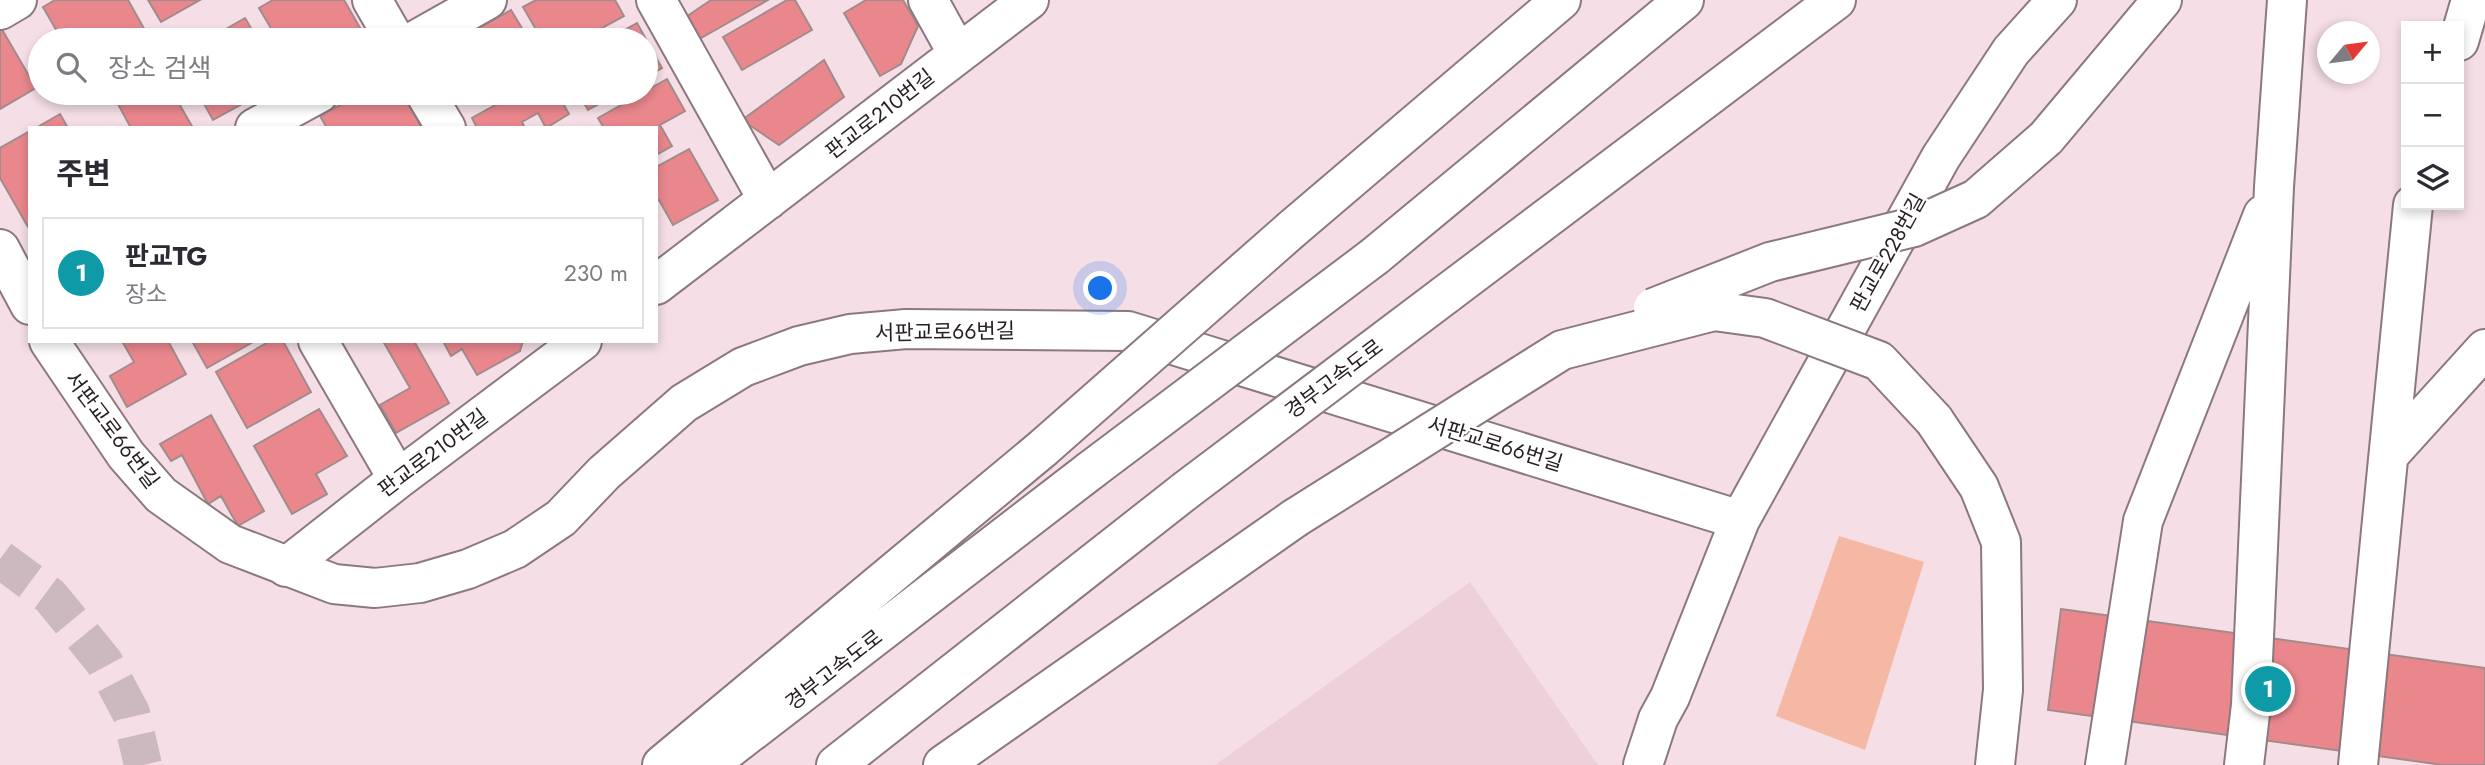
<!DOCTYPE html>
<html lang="ko">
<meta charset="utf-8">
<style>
:root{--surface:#fff;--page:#f7f7f7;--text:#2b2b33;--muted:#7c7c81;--line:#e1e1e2;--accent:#5c5926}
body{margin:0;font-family:Jost,"Noto Sans KR",sans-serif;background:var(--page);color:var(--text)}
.controls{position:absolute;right:21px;top:21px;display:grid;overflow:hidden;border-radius:0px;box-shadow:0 4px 10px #0003}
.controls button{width:63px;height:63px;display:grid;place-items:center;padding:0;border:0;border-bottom:2px solid var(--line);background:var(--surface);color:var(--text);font:35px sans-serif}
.compass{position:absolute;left:2317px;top:21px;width:63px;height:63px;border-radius:50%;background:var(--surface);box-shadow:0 4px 10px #0003;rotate:61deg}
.you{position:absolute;left:1101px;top:289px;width:24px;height:24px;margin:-18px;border:5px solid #fff;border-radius:50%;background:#1a73e8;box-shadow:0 0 0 10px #1a73e833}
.badge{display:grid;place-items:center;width:46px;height:46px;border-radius:50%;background:var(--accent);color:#fff;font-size:23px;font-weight:700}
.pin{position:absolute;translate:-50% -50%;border:4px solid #fff;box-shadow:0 2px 7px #0006}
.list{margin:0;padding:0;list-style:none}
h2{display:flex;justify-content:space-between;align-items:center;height:91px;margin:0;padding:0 28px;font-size:30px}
h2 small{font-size:23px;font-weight:400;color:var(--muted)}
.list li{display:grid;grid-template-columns:46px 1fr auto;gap:21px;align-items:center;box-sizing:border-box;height:112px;margin:0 14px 14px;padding:0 14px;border:2px solid var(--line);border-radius:0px}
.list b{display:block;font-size:26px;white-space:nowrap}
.list p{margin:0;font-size:23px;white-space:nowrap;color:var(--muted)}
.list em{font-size:23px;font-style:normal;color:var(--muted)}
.icon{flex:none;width:38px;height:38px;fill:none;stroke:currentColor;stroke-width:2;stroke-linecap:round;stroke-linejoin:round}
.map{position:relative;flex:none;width:2485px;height:765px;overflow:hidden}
.search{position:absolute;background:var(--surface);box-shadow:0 4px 10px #0003;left:28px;top:28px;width:630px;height:77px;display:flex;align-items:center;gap:18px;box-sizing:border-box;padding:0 24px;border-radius:38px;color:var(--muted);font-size:26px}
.panel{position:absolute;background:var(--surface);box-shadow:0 4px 10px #0003;left:28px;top:126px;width:630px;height:217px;border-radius:0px}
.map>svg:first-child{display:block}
</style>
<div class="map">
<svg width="2485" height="765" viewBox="0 0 2485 765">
<rect width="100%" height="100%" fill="#f5dee6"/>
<path fill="#eed0db" d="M1470 582 1598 765H1215Z"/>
<path fill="#f4b8a4" d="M1839 536 1924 562 1865 750 1776 716Z"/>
<path fill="#e9878d" stroke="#a18b8b" stroke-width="2" d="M55 0H128L146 32 131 40H62L43 7Z
M148 0H200L161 22Z
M273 0H344L363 33 350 40H278L259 8Z
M536 0H615L624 16 580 40H542L523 7Z
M711 0H768L696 41 683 19Z
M787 0H795L812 30 742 70 723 37Z
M866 0H903L918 26 901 64 880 76 844 13Z
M511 10 529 40H457Z
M245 18 258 40H207Z
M637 23 662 68 646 77V40H606Z
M0 26 36 88 0 109Z
M824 60 844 97 779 145 742 120Z
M667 79 685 111 660 125 672 146 656 155V128H604L598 118Z
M117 93H173L193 128H131L113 95Z
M198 93H262L213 120Z
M362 93H402L422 128H327L320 116Z
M444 93H475L451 106Z
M517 93H557L569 114 546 128 538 113 522 122 525 128H477L472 118Z
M578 93H619L588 110Z
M60 114 68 128H36Z
M30 131V226L28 227 0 178V148Z
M689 149 718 200 673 225 659 200 656 202V167Z
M122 341H168L186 374 127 407 110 376 134 362Z
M192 341H255L207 368Z
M270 341H283L311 392 247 428 216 372Z
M383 341H414L449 403 396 433 380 405 410 388Z
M443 341H523L520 351 477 375 462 349 451 356Z
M319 409 347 456 316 474 327 494 292 514 254 446Z
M211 415 264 511 238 526 221 496 208 504 182 455 171 461 160 444Z
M2061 609 2485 668V765H2443L2048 710Z"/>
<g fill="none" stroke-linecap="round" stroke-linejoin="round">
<path stroke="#ccb8bf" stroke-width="38" stroke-dasharray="38 19" stroke-linecap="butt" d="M0 559 50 596 104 662 131 713 143 765"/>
<defs>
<path id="minor" d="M372 0 395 40
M656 0 768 200
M928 0 958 54
M0 10 17 0
M416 40 487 0
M425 93 446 128
M255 128 319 93
M0 249 30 305
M656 285 1029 0
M49 341 126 455 161 495 230 544 334 584 375 588 420 583 468 569 515 549 561 518 604 473 684 403 743 367 799 346 850 334 906 329 1128 331 1740 520
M318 341 398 479
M286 567 398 479 582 341
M1643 765 1658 719 1670 697 1740 520 1941 157 2011 51 2057 0"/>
<path id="highway" d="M2459 41 2471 0
M2046 138 2162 0
M1292 229 1561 0
M1375 256 1684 0
M1445 295 1836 0
M1934 420 1979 487 2001 542 2003 690 1995 765
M2389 455 2485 349
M662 765 1042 449
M708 765 1091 470
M836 765 1185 491
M943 765 1295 518
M2105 765 2143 521 2263 215
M2244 765 2251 705 2274 187 2287 0
M2358 765 2413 205"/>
</defs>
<use href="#minor" stroke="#8c787f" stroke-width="42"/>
<use href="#highway" stroke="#8c787f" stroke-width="42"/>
<use href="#minor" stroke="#fff" stroke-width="38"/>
<use href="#highway" stroke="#fff" stroke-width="38"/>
<defs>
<path id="highway-bridge" d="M1653 308 1770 262 1914 227 1976 199 2046 138
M1042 449 1292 229
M1091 470 1375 256
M1185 491 1445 295
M1295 518 1562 350 1714 311 1765 318 1879 361 1934 420"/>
</defs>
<use href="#highway-bridge" stroke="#8c787f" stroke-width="42" stroke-linecap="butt"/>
<use href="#highway-bridge" stroke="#fff" stroke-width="38"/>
</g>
<g text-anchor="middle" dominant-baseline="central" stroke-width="5" stroke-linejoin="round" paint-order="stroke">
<g font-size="21" fill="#261e21" stroke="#fff">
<text transform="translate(880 114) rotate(-38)">판교로210번길</text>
<text transform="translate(1888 253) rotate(-61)">판교로228번길</text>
<text transform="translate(945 332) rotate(-1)">서판교로66번길</text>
<text transform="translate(1334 379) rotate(-37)">경부고속도로</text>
<text transform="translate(112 430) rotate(53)">서판교로66번길</text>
<text transform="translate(1495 444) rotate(17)">서판교로66번길</text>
<text transform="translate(433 453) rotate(-37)">판교로210번길</text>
<text transform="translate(834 670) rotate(-38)">경부고속도로</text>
</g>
</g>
</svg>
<div class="controls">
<button>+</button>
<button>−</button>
<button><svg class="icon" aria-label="layers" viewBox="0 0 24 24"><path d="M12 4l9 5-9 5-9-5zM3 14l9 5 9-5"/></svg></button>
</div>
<svg class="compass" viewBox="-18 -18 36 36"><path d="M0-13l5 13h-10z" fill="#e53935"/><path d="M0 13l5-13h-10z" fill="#7c7c81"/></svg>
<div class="you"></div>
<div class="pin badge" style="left:2268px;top:689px;background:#0f9aa8">1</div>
<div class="search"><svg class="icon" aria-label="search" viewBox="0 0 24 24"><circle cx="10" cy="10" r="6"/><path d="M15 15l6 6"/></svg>장소 검색</div>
<section class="panel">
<h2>주변<small></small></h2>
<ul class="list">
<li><span class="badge" style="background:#0f9aa8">1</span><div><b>판교TG</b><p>장소</p></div><em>230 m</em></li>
</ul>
</section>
</div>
